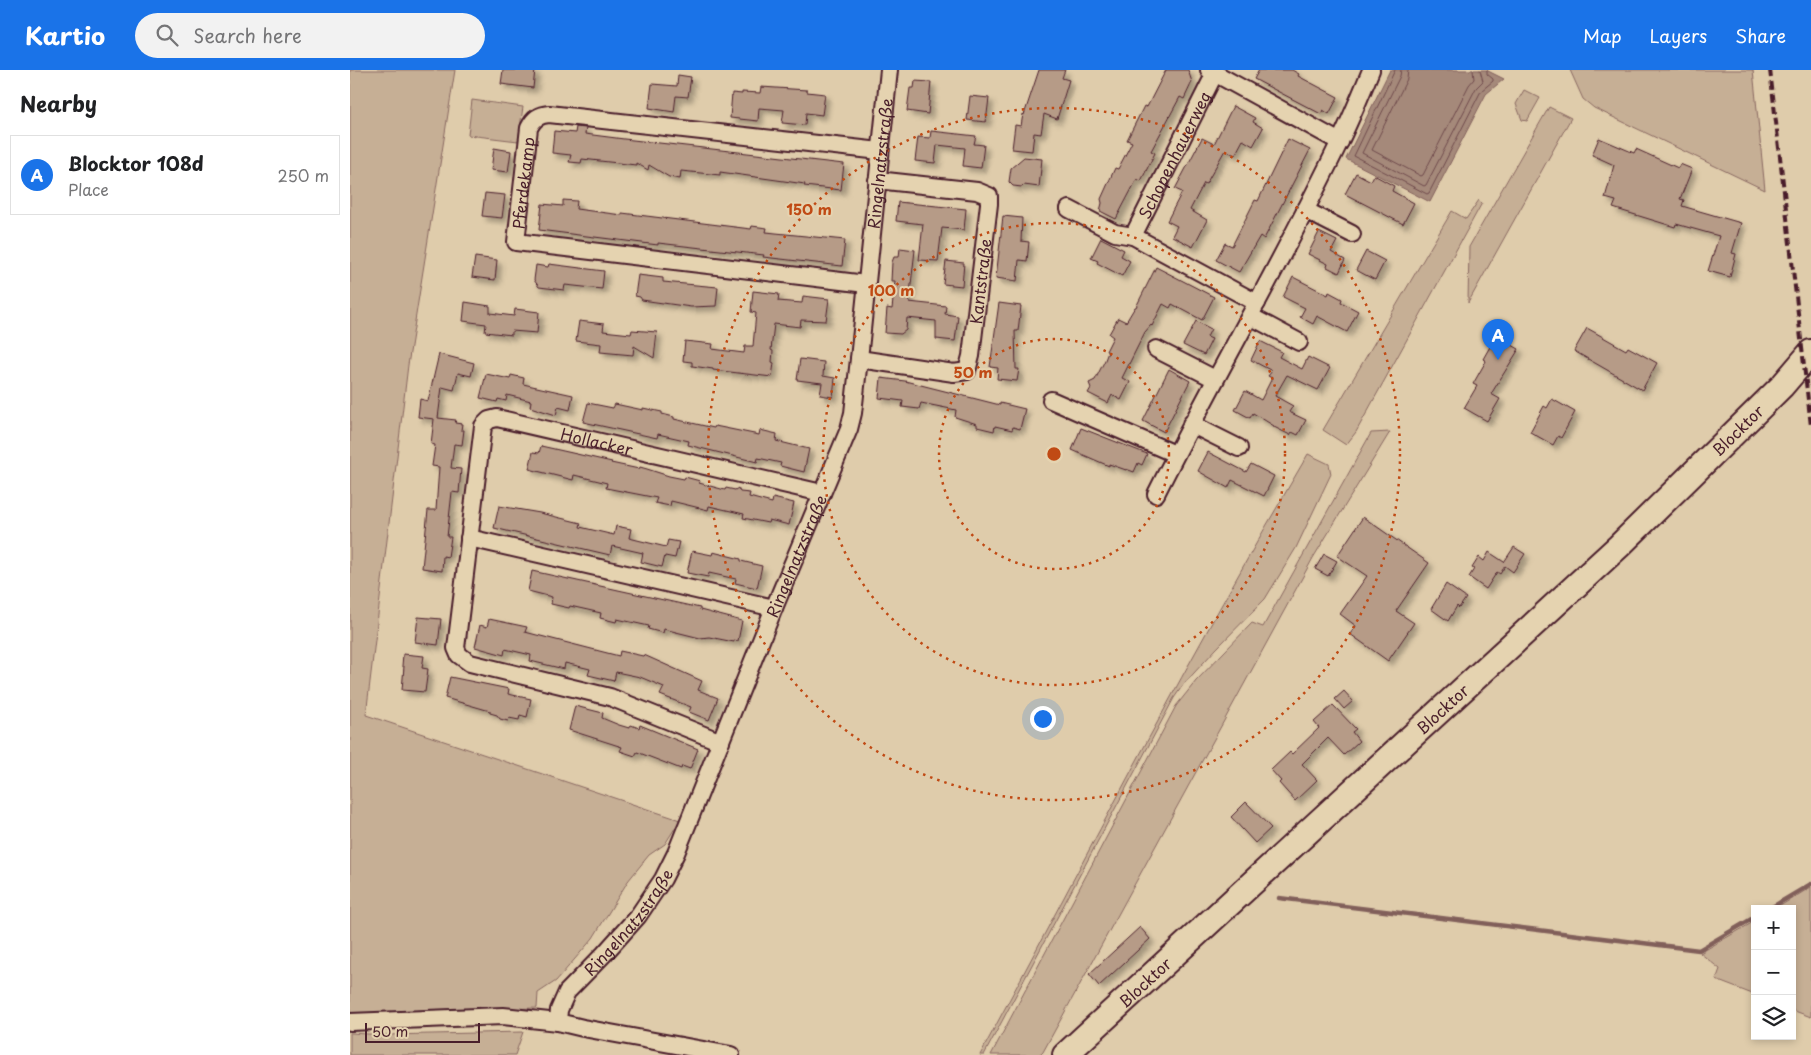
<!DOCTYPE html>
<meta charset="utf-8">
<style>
:root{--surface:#fff;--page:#f2f2f2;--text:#202124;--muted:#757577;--line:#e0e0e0;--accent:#1a73e8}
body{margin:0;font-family:"Playpen Sans",sans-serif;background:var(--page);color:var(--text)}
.controls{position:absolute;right:15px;bottom:15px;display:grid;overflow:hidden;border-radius:0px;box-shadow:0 2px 8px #0003}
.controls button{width:45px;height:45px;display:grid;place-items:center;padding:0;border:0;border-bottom:1px solid var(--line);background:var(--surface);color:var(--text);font:25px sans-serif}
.scale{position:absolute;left:15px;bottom:12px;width:115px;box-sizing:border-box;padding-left:5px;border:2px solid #4a1f2b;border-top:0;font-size:14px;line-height:18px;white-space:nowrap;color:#4a1f2b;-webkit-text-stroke:4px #e5d3b0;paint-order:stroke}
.you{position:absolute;left:692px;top:648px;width:18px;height:18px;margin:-12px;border:4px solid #fff;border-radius:50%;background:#1a73e8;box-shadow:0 0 0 8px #1a73e833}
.badge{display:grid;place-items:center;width:32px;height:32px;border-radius:50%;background:var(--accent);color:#fff;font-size:16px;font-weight:700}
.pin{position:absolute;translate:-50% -41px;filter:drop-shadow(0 1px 2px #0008)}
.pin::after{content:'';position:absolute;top:26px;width:18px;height:15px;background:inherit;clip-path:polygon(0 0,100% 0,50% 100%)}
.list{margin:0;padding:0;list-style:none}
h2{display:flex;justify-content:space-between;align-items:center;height:65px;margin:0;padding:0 20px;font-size:21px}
h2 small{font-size:16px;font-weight:400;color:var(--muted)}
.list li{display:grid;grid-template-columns:32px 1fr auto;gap:15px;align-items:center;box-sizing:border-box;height:80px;margin:0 10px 10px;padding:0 10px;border:1px solid var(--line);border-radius:0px}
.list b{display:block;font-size:19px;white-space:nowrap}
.list p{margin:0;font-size:16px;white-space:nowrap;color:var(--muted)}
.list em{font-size:16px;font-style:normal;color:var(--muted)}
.icon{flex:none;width:28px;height:28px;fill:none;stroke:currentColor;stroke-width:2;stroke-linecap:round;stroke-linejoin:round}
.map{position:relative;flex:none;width:1461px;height:985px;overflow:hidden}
header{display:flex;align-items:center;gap:30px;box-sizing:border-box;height:70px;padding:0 25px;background:var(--accent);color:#fff}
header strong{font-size:24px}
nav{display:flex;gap:28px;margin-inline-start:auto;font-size:18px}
.search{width:350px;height:45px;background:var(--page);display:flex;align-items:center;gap:12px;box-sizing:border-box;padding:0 18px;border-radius:28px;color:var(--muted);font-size:19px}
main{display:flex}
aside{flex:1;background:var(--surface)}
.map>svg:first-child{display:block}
</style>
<header>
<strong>Kartio</strong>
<div class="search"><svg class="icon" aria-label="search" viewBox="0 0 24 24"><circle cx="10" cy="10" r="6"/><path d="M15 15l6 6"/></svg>Search here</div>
<nav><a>Map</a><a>Layers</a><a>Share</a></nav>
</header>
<main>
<aside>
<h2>Nearby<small></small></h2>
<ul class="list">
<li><span class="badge">A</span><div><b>Blocktor 108d</b><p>Place</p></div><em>250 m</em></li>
</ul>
</aside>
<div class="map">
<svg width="1461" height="985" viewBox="0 0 1461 985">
<defs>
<filter id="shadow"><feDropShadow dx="4.5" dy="4.5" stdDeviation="2.5" flood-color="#0004"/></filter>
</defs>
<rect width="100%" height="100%" fill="#dfccab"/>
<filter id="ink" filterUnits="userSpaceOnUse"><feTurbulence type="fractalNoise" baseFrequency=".02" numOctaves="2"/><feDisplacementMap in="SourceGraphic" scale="10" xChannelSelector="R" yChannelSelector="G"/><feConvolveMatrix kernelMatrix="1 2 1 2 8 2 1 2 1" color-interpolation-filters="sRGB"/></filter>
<g filter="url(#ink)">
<path fill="#c6af95" stroke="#886760" d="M0 0H105L58 295 16 645 330 750 315 774 299 785 278 811 243 868 206 911 188 923 187 938 0 943Z
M1220 0H1403L1415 120 1244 38 1233 29Z
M1174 20 1190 28 1177 51 1172 50 1166 34Z
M122 30 173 37 168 71 118 65Z
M1199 37 1221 48 1118 233 1119 177Z
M1129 130 1132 133 1006 362 996 375 973 360 1102 141 1116 149Z
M1040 362 963 488 693 982 690 985H641L826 636 846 611 902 553 913 557 1021 363Z
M958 384 979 394 981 404 946 478 915 529 866 579 833 615 824 628 634 985H630C738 784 842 580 958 384Z
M1461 817V947L1442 940V839H1425Z
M1405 851V925L1366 910 1370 899 1350 883Z
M173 962 165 985H0V963L36 965Z"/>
<path fill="#a5897a" stroke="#815f5a" d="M1040 0H1136L1154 9 1136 24 1080 132 996 89Z"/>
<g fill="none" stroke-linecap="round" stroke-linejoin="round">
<path stroke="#6e494b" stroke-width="1" d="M1045 0 1004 86 1077 124 1079 123 1131 21 1143 11V9L1137 4V0
M1051 0 1050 6 1012 83 1074 116 1076 115 1126 18 1133 11 1130 0
M1058 0 1057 9 1022 80 1071 106 1073 105 1119 15 1124 9 1123 0"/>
<path stroke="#815f5a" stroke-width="4.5" d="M929 828 1349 880 1405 847
M1419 839 1461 814"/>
</g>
<path fill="#b69b87" stroke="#4a1f2b" filter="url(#shadow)" d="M153 0H185L183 18 151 14Z
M689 0H715L712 8 719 10 707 49 694 44 691 64 684 63 682 81 662 79 665 55 671 56 673 44 674 45Z
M816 0H838L842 12 834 29 830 27 801 81 805 83 791 111 787 109 766 149 750 141 752 133 751 129 765 98 768 99 782 72 777 70 794 36 797 37Z
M909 0H942L949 4 948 6 988 27 979 44 973 40 971 44 904 9Z
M328 5 341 7 338 27 326 26 324 42 299 38 302 14 327 16Z
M565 11 581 12 578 44 557 41 560 18H564Z
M411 17 457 20V22L475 24 472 45 456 43 455 55 432 53 434 40 409 38 408 51 380 48 382 23 392 24V22L410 23Z
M620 26 639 28 636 52 617 50Z
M883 36 905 48 903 52 913 58 903 76 893 70 885 85 875 80 856 114 854 113 840 140 857 150 843 177 822 166 827 156 817 151 832 122 825 119 852 68 864 74Z
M226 57 236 58 235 64 274 69 494 94 491 120 454 116 455 114 370 102V105L331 101 330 109 319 107 299 95 298 100 286 93V95L232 89 231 93 219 92 221 85 202 83 204 61 225 63Z
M581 61 626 66 624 74 634 75 631 98 613 96 615 78 587 75 585 93 565 91 568 67 580 68Z
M1249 68 1284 83 1286 79 1328 98 1330 94 1342 99 1330 129 1334 130 1332 136 1391 153 1382 183 1386 184 1380 207 1358 201 1369 166 1326 154 1325 157 1263 138 1266 131 1255 128 1264 95 1242 85Z
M938 69 960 80 914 169 910 166 889 202 866 190 875 173 882 176 905 130 908 131Z
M144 78 161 81 158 102 141 100Z
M674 87 692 89 689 117 674 115 672 117 663 116 659 112 661 98Z
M1006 103 1021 111 1024 105 1044 116 1042 121 1064 133 1053 154 995 124Z
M135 123 155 125 152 148 132 146Z
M213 130 227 131 226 139 272 145V143L401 159 402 156 417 158 416 162 495 170 492 196 413 187 414 185 308 173V175L189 160 192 134 213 136Z
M548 132 616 139 614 160 592 158 588 191 569 190 573 154 546 151Z
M653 146 672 148 671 171 679 172 677 191 669 190 667 211 646 208Z
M969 162 987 171 981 182 995 190 989 203 977 197 978 194 958 184Z
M751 168 774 180 771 186 780 191 772 206 747 193 748 191 741 188Z
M550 178 565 180 559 232 596 236 595 244 608 246 605 271 586 269V251L557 248 556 260 551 264 535 263 537 238 542 239 545 211H541L542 192 544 187H549Z
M1016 181 1035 191 1025 210 1006 200Z
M125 187 147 190 145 210 122 207Z
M596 191 614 193 612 216 593 214Z
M199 194 254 201 252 219 215 215 214 220 189 217 184 210 186 195 198 197Z
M806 197 864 227 852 250 822 234 820 238 813 234 802 256 801 255 795 262 772 308 780 312 771 330 762 325 758 333 738 323 741 318 739 313 745 310 755 290 758 282 756 281 763 267 759 264 768 248 776 252 785 237H786Z
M288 205 313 208V212L368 217 366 236 341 237 292 230 290 227 285 226Z
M943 207 978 225 979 222 992 229 991 232 1008 241 997 262 967 246 963 254 950 247 955 238 933 227Z
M403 221 429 224 428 231 452 233 453 226 479 229 476 251 451 250 450 257 424 254 421 280 423 281 422 292 424 293 422 307 363 300V299L342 296V292L333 291 335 271 363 274 362 279 394 283 395 276H403L406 243 401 242Z
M115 232 140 236V243L164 246 165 239 189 242 187 263 162 261V265L135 262 136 254 113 251Z
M649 233 671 236 668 261H665L666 299H669L667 311 647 309 648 298 640 297Z
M229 251 254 254 253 261 281 264 282 260 307 262 304 288 284 276 283 285 250 282 251 274 226 271Z
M846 251 861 259 857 267 862 269 854 285 833 275Z
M1237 258 1276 280 1278 277 1307 293 1292 320 1224 281Z
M1146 266 1169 279 1141 324 1150 329 1137 351 1114 338 1127 316 1123 314 1136 291 1133 289Z
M910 271 932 282 929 287 952 299 958 287 980 298 968 320 937 305 925 326 943 336 939 342 956 350 948 365 942 362 940 365 924 357V356L903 343 900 348 885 340 895 321 911 330 922 308 918 306 922 301 901 290Z
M89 284 124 293 121 306 108 303 104 320 92 317 88 348 106 350 105 353 112 354 111 360H114L112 375 104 374 101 398 111 399 109 423 102 422 97 467H101L98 487 93 486 92 501 72 498 78 440H86L89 397 82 396 85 375 81 374 84 349 68 347 70 329 78 331Z
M450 289 474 292 473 306 485 308 483 327 470 325 472 313 447 310Z
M819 299 840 311 814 362 793 351Z
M136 304 160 309 161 305 174 308 173 314 223 325 220 340 208 337 206 345 180 337 181 331 157 325 156 331 148 329 147 332 130 328Z
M531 308 555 311 650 335V333L675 339 670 359 663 357 662 360 645 356 644 361 627 357V354L605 347 606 340 571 333 569 339 552 337 553 331 529 328Z
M1202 329 1225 342 1211 368 1208 366 1203 375 1180 362 1194 336 1197 338Z
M238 333 263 338 265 334 293 340V338L312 342V344L324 347V349L364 358 365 356 409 365 410 360 427 364 426 371 459 379 454 402 430 396 431 393 408 388 407 392 338 375 339 371 308 364 307 368 233 352Z
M731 358 797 384 792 395 788 393 784 402 776 399V400L759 394V396L722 380Z
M191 376 262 392 261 393 289 399 290 397 297 399 319 406 334 409 335 407 350 411 349 413 375 420 376 418 385 420 388 418 390 422 400 423 399 427 422 433 423 428 444 433 439 455 419 450 418 453 393 448 394 444 359 436 358 440 321 431 320 436 305 433 307 428 256 418 257 413 224 405 223 410 179 399 183 382 189 383Z
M858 382 896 402 901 394 924 406 914 426 882 410 878 418 848 401Z
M149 436 190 443 231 453 230 457 264 465 266 456 281 459 279 468 316 477 318 470 329 472 325 488 315 486 312 497 291 492 293 483 262 476 260 485 144 458Z
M1013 447 1079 493 1046 541 1064 553 1038 591 1000 564 1006 556 990 544 1017 506 987 486Z
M1164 477 1175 484 1163 502 1155 496 1150 504 1147 502 1136 519 1119 507 1124 499 1122 498 1129 487 1134 491 1139 482 1154 492Z
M342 481 362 485 363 482 391 489V491L412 496 407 518 385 513 386 509 359 503 358 507 337 503Z
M974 484 987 491 978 506 965 499Z
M182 501 350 538V540L392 551 388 571 384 570V572L359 567 350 568 314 559 313 563 298 559 299 556 267 549 266 552 250 548 251 543 220 536 219 538 201 534 202 527 178 521Z
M1096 514 1116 528 1109 538 1107 536 1098 551 1081 539Z
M68 547 91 549 88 575 65 572Z
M139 549 177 557 175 562 269 586 270 581 293 586 294 585 352 611 348 620 368 628 359 650 339 642 341 637 310 625 314 617 290 607 266 602 264 611 238 605 240 599 215 593 214 599 180 591 181 585 155 579 154 585 125 577 130 555 137 557Z
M53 584 74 586 72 598 78 599 75 622 52 620 54 596H52Z
M100 607 159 619 158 624 181 629 177 647 170 645 169 650 159 648 158 651 150 649 147 645 140 643V641L95 628Z
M994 621 1003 631 994 639 985 629Z
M983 635 1006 659 1002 662 1009 671 994 685 978 668 952 694 967 710 945 731 929 713 931 711 921 700 940 682 942 684 969 658 964 652Z
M225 636 253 643 252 648 269 655 279 658 281 655 289 658 290 655 348 679 340 699 332 696 331 699 287 682 285 686 270 681 272 677 219 660Z
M896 732 921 758 905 773 881 747Z
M790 857 800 869 749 916 739 904Z"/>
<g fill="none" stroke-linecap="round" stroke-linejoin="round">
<defs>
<g id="minor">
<path d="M859 0 990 72"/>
<path d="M719 139 765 163 783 166 907 233"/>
<path d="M955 140 1002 164"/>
<path id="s1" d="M783 166 865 3"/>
<path id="s2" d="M516 214 166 172 179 58C184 48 189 45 199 44L530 81"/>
<path d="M900 246 949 272"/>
<path d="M806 279 865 309"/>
<path id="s3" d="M509 289 604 303 617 301 621 286 639 134V126L627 121 527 110"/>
<path d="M701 330 825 384"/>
<path d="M841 354 889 378"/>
<path d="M806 424C865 306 932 192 989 73 1001 49 1011 24 1021 0"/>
<path d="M119 468 424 538"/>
<path id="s4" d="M371 672 260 627 120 593 109 585 106 578 133 356 139 350 147 348 472 423"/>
<path d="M0 952 153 946 208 952"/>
<path id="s5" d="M381 985 233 958 208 952 209 940 217 922 254 884 288 846 313 809 326 783 424 538 499 359 503 343 509 289 539 0"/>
</g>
<g id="secondary">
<path id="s6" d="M715 985 1269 476 1432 316 1461 282"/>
</g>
</defs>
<use href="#minor" stroke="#4a1f2b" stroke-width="20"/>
<use href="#secondary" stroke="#4a1f2b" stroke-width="28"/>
<use href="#minor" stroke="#e5d3b0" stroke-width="16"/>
<use href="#secondary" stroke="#e5d3b0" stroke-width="24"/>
<path stroke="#4a1f2b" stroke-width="4" stroke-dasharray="8 4" stroke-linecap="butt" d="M1420 0 1461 356"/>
</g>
</g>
<g fill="none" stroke="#c04a14" stroke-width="2.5" stroke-dasharray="2.5 5">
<circle cx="704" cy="384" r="115"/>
<circle cx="704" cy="384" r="231"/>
<circle cx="704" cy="384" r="346"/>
</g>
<g text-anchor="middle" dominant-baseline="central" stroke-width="4" stroke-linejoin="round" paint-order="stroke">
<g font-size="16" fill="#4a1f2b" stroke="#e5d3b0">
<text stroke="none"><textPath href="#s1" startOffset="91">Schopenhauerweg</textPath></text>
<text stroke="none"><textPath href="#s5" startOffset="1111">Ringelnatzstraße</textPath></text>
<text stroke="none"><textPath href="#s2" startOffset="412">Pferdekamp</textPath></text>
<text stroke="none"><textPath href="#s3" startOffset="200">Kantstraße</textPath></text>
<text stroke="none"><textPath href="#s6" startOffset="918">Blocktor</textPath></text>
<text stroke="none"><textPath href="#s4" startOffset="628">Hollacker</textPath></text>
<text stroke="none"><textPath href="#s5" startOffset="706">Ringelnatzstraße</textPath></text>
<text stroke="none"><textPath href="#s6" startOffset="512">Blocktor</textPath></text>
<text stroke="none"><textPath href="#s5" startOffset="301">Ringelnatzstraße</textPath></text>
<text stroke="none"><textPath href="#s6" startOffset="108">Blocktor</textPath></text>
</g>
</g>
<circle cx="704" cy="384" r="8" fill="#c04a14" stroke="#e5d3b0" stroke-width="2.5"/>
<g font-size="15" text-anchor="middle" font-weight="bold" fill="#c04a14" stroke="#e5d3b0" stroke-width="4" stroke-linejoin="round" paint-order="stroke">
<text x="459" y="145">150 m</text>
<text x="541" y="226">100 m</text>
<text x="623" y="308">50 m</text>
</g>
</svg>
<div class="controls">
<button>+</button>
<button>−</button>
<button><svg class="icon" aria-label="layers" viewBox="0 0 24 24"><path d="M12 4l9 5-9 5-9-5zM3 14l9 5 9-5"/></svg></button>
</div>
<div class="scale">50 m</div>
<div class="you"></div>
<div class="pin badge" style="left:1148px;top:290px">A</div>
</div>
</main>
